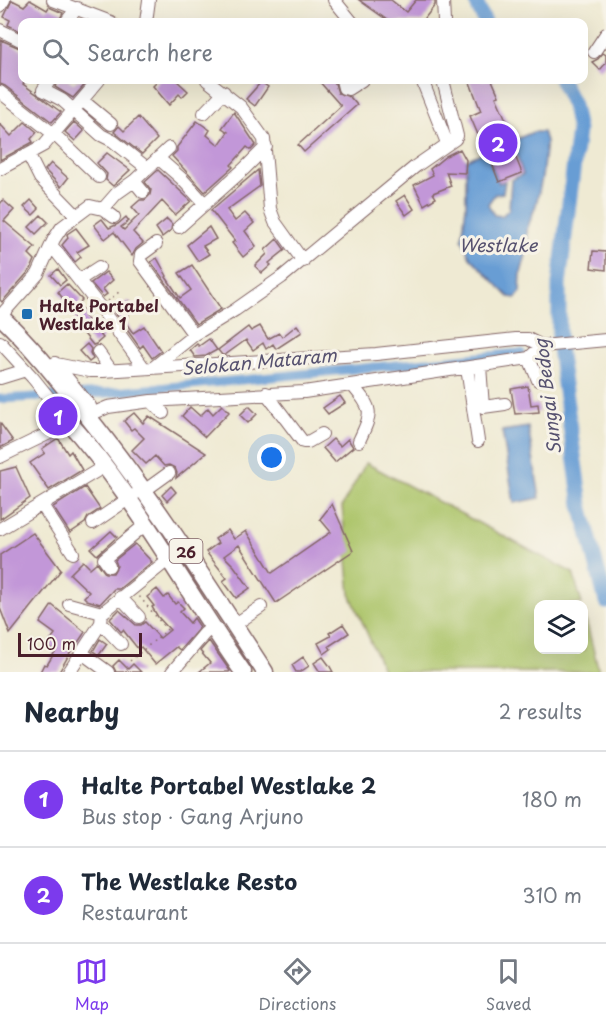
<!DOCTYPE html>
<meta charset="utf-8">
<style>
:root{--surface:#fff;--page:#f6f6f7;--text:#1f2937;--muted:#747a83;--line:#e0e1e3;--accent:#7c3aed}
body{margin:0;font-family:"Playpen Sans",sans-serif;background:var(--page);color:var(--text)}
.controls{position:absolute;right:18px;bottom:18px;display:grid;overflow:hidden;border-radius:12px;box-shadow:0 6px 24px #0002}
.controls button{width:54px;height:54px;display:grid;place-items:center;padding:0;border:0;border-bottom:2px solid var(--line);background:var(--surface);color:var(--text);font:30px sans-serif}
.scale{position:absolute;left:18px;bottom:15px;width:124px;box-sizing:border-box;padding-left:6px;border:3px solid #4a1f2b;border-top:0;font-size:16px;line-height:21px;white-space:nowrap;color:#4a1f2b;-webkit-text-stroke:4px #f7f3e8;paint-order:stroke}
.you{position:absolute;left:272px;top:458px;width:21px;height:21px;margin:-15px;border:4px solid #fff;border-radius:50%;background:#1a73e8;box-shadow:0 0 0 9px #1a73e833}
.badge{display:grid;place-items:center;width:39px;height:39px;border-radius:50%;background:var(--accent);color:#fff;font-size:20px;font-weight:700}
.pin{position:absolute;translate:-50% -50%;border:3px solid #fff;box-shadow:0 2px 6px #0006}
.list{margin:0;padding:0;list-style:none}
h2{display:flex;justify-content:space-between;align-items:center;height:78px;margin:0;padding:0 24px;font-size:26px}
h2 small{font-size:20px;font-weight:400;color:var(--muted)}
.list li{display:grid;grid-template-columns:39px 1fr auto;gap:18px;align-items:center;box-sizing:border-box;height:96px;padding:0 24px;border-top:2px solid var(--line)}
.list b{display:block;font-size:22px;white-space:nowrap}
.list p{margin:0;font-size:20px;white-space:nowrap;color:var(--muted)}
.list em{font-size:20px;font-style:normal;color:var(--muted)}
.icon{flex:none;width:33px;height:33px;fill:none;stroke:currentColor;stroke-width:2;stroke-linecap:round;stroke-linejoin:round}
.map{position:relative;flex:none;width:606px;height:672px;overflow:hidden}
.search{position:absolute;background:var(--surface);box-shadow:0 6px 24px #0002;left:18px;right:18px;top:18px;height:66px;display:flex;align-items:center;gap:15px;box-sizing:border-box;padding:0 21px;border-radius:12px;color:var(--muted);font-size:22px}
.sheet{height:270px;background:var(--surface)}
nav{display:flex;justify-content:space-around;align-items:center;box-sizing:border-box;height:84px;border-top:2px solid var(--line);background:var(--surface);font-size:16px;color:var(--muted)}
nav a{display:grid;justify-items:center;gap:3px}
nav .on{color:var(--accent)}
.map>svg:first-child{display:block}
</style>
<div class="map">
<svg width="606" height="672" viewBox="0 0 606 672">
<rect width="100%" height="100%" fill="#f7f3e8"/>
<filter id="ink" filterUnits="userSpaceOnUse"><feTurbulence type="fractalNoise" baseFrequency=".0167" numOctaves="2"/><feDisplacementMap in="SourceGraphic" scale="12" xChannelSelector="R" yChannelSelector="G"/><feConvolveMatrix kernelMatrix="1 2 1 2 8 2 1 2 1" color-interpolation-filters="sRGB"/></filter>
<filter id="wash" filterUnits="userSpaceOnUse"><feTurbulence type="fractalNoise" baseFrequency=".008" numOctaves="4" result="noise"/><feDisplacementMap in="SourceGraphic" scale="24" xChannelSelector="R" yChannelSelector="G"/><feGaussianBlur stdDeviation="1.35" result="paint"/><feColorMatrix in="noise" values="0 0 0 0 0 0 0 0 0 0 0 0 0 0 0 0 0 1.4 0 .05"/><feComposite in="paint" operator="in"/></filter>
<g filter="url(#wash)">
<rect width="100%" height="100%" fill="#efead3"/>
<path fill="#acc469" stroke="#7b724a" stroke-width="1.5" d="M366 463 573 573 582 604H538V650H584V612L599 672H384L350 594 342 506Z"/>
<path fill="#689dd4" stroke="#595e80" stroke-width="1.5" d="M533 132H543L546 141 542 178 536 205 527 229 528 247 521 273 520 293 516 298 509 297 470 257 462 239 466 206V160L486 151 499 183 505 181 503 193 495 194 488 204 494 215 502 216 509 209 511 180 523 174 512 141Z
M528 427 540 498 514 503 502 431Z"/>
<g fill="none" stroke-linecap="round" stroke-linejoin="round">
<path stroke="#689dd4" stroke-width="9" d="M0 399 106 393 521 353"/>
<path stroke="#689dd4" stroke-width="15" d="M475 0 485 22
M561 80 573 105 578 131 559 284V348L581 505 606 602"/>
</g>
<g id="blocks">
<path fill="#c297d8" d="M12 0 24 6 30 0 47 10 49 7 63 13 58 22H22V32L8 25 10 20 4 17Z
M359 0H391L406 12 416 0H435V5L422 22H390Z
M1 40 22 49V80H26L23 84 61 112 52 122 5 86 0 84Z
M603 53 606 55V63L600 70 592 62 598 59Z
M58 80H67L74 83 77 80H89L73 98 55 87Z
M159 80H176L188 91 182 97 179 94 169 105 153 86Z
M318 80H334L338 93 350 97 357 105 304 152 298 145 341 106Z
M469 80H492L499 96 496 97 511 131 506 133 522 173 499 182 484 143 482 144 470 116 481 111Z
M261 82 268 87 255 106 246 99Z
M234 112 256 145 251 150 247 147 231 165 233 167 205 192 172 156 177 151V147L197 121 210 130 207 135 219 145 228 132 222 128Z
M138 117 157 139 142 154 114 132 119 126 124 131Z
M25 122 37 132 31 139 33 142 0 160V124L11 136Z
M74 122 84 131 75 141 65 132Z
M460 149 466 160 465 173 446 172 451 186 433 193 436 198 424 205 414 185 433 175 430 169 446 156Z
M107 153 130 170 113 186 106 180 107 174 97 163Z
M51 163 68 178 61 187 45 170Z
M158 170 191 201 175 215 162 201 133 232 143 243 136 249 132 256 114 232 105 239 94 225 102 219 109 228 118 224 126 217 129 221 121 227 124 230 139 215 132 207 140 200H145L150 195 151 190 145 182Z
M258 170 260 186 227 210 235 221 245 213 254 223 245 231 256 246 243 257 232 243 235 241 211 210Z
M405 195 414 209 406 215 396 201Z
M3 200 14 210 4 221 35 247 29 254 35 260 31 269 2 302 0 300V204Z
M31 200 39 209 33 215 24 207Z
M41 215 48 222 36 234 29 227Z
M167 219 172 224 171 230 162 237 156 228Z
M209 227 216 239 203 246 209 254 198 261 187 245Z
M76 228 89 245 77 252 81 257 75 262 62 245 68 238 67 234Z
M277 239 285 250 269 263 271 265 262 273 255 266 267 254 265 250Z
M593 251 606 252V270L591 268Z
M157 258 167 276 166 277 180 298 191 290 179 273 192 265 221 309 196 324 151 262Z
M58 269 66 280 60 285 51 275Z
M106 272 113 280 103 289 107 294 103 297 91 283Z
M67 284 82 300 78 304 87 316 85 317 103 338 96 344 93 345 81 330 83 328 71 313 73 312 58 292Z
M129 301 134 309 127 314 128 316 123 319 133 333 144 326 161 351 152 358 143 345 140 348 113 310 115 309 116 310Z
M297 325 302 332 276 349 273 344 266 349 263 343 253 350 246 340 225 355H222L218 350 248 327 251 331 260 326 268 339 279 333 282 337Z
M209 339 217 350 206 356 195 357 190 350 197 344 199 346Z
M87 344 91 349 90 353 93 359 89 362 79 351Z
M528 386 531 405 538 404 539 412 515 414 511 389Z
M340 396 345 403 328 414 323 408Z
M222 405 229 412 205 437 182 416 190 407 200 416 208 408 213 414Z
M249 406 257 414 248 423 240 415Z
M134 413 143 423 149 416 206 453 176 478 177 473 175 468 169 465 164 466 155 456 146 464 132 450 144 438 134 428 131 430 124 421Z
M0 423 13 441 0 448Z
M58 438 68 454 71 451 82 470 49 490 30 463 45 453 42 449Z
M333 439 340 446 348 439 353 447 335 462 323 448Z
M16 467 30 498 0 519V471Z
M171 486 176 492 167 501 162 495Z
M85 487 100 509 88 517 85 523 70 533 53 507Z
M332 504 353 551 276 603 239 545 224 556 234 566 250 588 236 598 223 581 227 578 206 552 218 543 215 539 228 530 234 539 246 531 272 573 331 532 320 519Z
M111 531 117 537 97 555 91 549Z
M33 533 61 570 10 634 0 608V555Z
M135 544 152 562 119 589H114L100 604 87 600 84 597 89 592 70 574 83 561 90 568 97 562 105 573H113L117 566 115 560Z
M157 589 164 598 168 595 175 604 178 602 184 608 180 612 190 623 194 618 200 627 180 650 176 647 155 664 141 647 138 649 123 630 121 632 110 619 119 610 136 625H141L145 622 160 638 170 630 158 617 152 607 154 606 147 597Z
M52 605 85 632 75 647 74 646 59 672H40L44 664 47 665 55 652 47 646 55 634 40 623Z
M343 624 349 633 329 646 331 649 324 654 318 643 331 636 329 633Z
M100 639 107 644 99 655 93 651Z
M209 641 230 671 229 672H199L210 663 200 651Z
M303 657 309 666 300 672H296L292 665Z
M323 657 329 665 333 672H320L314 663Z
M119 660 128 669 133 664 141 672H116L113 666Z"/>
</g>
</g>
<g filter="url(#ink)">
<use href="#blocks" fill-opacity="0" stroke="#846666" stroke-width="1.5"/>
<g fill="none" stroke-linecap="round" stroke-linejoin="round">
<defs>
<path id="minor" d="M53 0 111 22
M334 0 352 22
M443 0 444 22
M0 6 4 0
M66 22 77 8
M146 22 149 0
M0 30 22 41
M594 52 606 34
M50 80 43 90 62 100 101 135 113 141 147 168
M207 80 241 107 264 139 270 209 275 222 303 261
M342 80 344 88 348 89 362 80
M422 80 447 143
M0 92 55 135 99 177
M82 100 111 124
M204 113 224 92
M28 154 40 178 76 215
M158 158 181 178 205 204
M0 169 44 145 99 80
M134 181 143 192
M103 209 114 217
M179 227 244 169 266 147
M156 244 141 255 140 261 194 335
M51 245 100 307 144 368
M79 280 99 267
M5 311 38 274 54 239 62 227 90 206 103 209 117 193 134 181 169 148
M0 342 33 378 65 418
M98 352 111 370
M529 358 538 380
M55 363 90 406
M56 364 90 371H103L376 354 516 339H528L542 346 606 340
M480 366 483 407 505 404
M154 367 194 335 235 310 282 277 416 166 455 139 457 136 443 80
M467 368 478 441
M0 378 26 370
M352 385C373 410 373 411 359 441
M266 393 303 442H308L322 434
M151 401 163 413
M94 413 108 407 151 401 304 392 529 358 542 346
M0 457 70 423
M144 491 169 473
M42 505 73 553
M93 523 134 495
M0 529 105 466
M109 566 104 559 146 524
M120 597 139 617
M69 604 102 613
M240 621 261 607
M101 623 121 644
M82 653 108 672
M69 672 101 623 102 613 169 559
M172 672 204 634 212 627"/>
<path id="highway" d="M0 316C28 342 52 372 76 402 146 487 205 580 265 672
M65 418C135 495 183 587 243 672"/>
</defs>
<use href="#minor" stroke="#846666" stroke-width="14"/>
<use href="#highway" stroke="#846666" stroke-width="19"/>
<path stroke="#846666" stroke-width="1.5" stroke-dasharray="1.5 4.5" stroke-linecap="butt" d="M108 301 119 292
M130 661 167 630 139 596"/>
<use href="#minor" stroke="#fff" stroke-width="12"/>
<use href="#highway" stroke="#fff" stroke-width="16"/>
</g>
</g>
<rect fill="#1f6fb2" stroke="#f7f3e8" stroke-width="2" x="21" y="308" width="12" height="12" rx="3"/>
<g text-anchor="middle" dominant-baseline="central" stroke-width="6" stroke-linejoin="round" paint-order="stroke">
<rect fill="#f7f3e8" stroke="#7e5f64" stroke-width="1.5" x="169.5" y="539" width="33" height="24" rx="4.5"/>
<g font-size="15" font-weight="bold" fill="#4a1f2b">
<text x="186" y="551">26</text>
</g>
<g font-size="16" font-weight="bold" fill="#4a1f2b" stroke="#f7f3e8" text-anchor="start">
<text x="39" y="305">Halte Portabel<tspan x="39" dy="18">Westlake 1</tspan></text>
</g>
<g font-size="18" font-style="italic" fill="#56516f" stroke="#f7f3e8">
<text x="498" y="244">Westlake</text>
<text transform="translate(259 361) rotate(-5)">Selokan Mataram</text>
<text transform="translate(547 397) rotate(-97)">Sungai Bedog</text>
</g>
</g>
</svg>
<div class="controls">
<button><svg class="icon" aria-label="layers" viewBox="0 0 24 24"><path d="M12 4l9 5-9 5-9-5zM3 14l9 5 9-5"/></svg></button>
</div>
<div class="scale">100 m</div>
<div class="you"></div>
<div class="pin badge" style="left:58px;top:416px">1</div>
<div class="pin badge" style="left:498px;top:143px">2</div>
<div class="search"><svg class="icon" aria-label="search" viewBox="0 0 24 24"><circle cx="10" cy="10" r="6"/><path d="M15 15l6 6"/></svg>Search here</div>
</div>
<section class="sheet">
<h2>Nearby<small>2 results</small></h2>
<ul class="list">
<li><span class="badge">1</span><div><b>Halte Portabel Westlake 2</b><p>Bus stop · Gang Arjuno</p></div><em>180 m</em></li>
<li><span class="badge">2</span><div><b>The Westlake Resto</b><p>Restaurant</p></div><em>310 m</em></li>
</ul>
</section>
<nav>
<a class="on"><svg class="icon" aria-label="map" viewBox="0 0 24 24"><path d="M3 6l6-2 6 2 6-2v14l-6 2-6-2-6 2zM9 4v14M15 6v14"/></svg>Map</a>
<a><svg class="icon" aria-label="directions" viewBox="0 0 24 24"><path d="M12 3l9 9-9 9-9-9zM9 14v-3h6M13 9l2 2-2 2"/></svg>Directions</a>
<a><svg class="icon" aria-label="saved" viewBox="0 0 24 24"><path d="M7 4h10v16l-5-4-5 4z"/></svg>Saved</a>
</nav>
